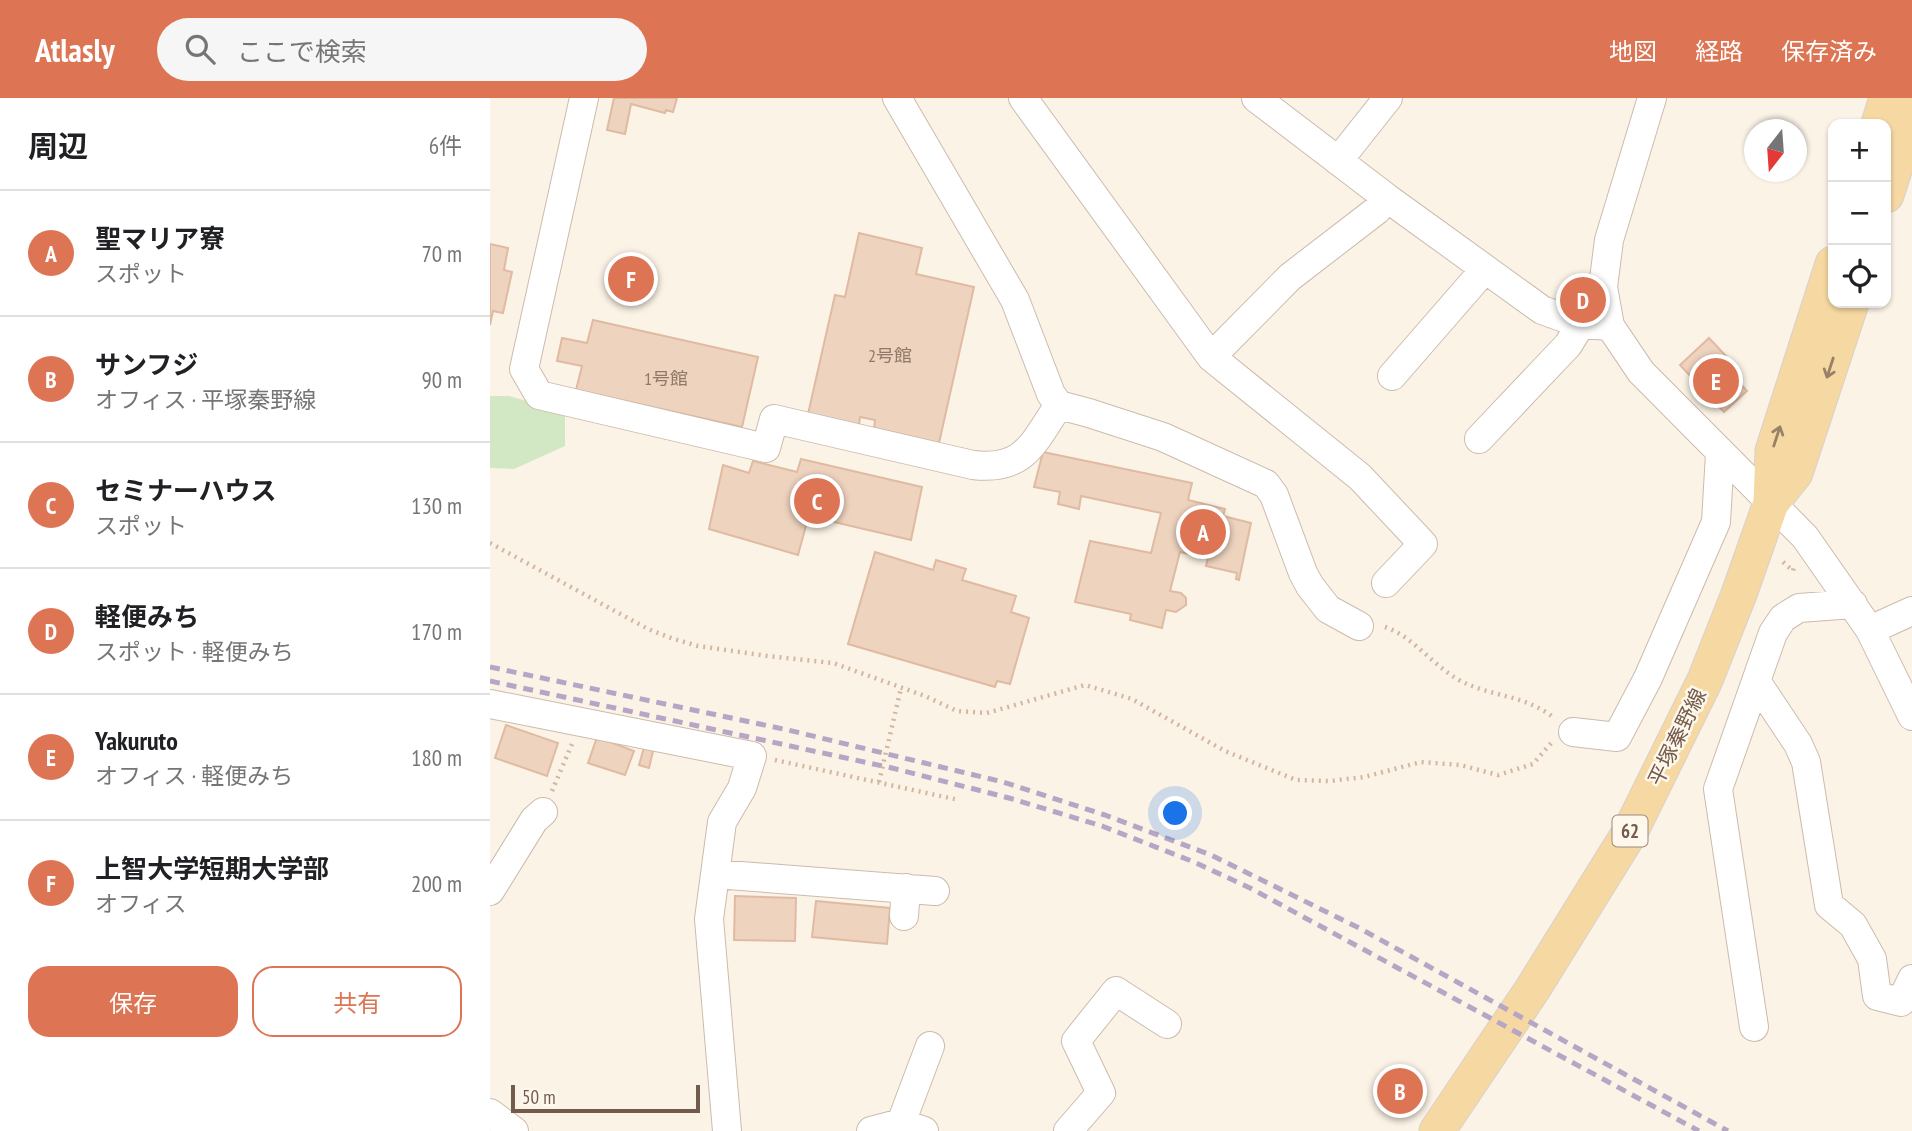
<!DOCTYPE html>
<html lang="ja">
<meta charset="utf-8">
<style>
:root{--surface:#fff;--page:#f6f6f6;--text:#202124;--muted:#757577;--line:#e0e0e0;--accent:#dd7453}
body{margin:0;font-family:"PT Sans Narrow","Noto Sans JP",sans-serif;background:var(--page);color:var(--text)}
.controls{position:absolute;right:21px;top:21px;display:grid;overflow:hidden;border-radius:14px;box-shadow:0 2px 5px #0004}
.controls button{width:63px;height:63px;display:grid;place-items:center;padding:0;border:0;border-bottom:2px solid var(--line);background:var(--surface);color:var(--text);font:35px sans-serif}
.compass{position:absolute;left:1254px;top:21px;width:63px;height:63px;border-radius:50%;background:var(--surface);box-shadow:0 2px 5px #0004;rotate:197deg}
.scale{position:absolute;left:21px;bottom:18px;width:189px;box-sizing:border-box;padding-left:7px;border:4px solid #725b4c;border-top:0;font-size:19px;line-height:24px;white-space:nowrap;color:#725b4c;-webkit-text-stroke:5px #fef7ec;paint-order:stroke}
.you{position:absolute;left:686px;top:716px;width:24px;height:24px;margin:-18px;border:5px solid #fff;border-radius:50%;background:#1a73e8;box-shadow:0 0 0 10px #1a73e833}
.badge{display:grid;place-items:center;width:46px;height:46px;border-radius:50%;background:var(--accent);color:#fff;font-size:23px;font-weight:700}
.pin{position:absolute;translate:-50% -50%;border:4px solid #fff;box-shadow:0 2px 7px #0006}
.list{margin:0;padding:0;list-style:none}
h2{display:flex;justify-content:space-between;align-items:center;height:91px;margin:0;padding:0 28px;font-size:30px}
h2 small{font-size:23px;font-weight:400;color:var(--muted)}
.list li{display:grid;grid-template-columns:46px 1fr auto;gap:21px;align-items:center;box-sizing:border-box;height:126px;padding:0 28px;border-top:2px solid var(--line)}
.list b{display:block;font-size:26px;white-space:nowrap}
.list p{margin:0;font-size:23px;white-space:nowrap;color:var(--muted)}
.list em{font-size:23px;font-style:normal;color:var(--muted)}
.actions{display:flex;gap:14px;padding:21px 28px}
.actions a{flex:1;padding:16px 0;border:2px solid var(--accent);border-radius:21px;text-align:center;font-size:24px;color:var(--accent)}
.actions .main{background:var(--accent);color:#fff}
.icon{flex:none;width:38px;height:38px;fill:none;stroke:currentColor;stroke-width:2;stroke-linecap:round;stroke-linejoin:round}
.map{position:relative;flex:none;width:1422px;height:1033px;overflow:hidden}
header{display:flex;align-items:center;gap:42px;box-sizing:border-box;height:98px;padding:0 35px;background:var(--accent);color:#fff}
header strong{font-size:33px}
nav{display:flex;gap:38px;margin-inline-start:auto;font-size:24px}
.search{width:490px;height:63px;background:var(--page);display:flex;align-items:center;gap:18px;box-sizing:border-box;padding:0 24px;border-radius:38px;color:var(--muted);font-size:26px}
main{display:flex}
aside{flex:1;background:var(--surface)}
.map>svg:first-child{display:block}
</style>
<header>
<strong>Atlasly</strong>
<div class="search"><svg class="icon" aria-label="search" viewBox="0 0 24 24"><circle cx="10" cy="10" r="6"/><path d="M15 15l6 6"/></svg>ここで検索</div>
<nav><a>地図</a><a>経路</a><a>保存済み</a></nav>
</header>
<main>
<aside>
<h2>周辺<small>6件</small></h2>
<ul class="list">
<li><span class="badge">A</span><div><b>聖マリア寮</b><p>スポット</p></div><em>70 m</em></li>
<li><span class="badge">B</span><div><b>サンフジ</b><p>オフィス · 平塚秦野線</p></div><em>90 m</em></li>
<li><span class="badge">C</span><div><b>セミナーハウス</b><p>スポット</p></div><em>130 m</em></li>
<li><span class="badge">D</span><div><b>軽便みち</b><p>スポット · 軽便みち</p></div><em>170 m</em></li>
<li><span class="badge">E</span><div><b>Yakuruto</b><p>オフィス · 軽便みち</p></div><em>180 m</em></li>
<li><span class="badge">F</span><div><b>上智大学短期大学部</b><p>オフィス</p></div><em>200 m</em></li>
</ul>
<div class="actions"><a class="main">保存</a><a>共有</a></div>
</aside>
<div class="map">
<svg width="1422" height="1033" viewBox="0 0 1422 1033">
<rect width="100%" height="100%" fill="#fbf3e6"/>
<path fill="#d2e8c5" d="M0 298H19L75 314V348L24 371 0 370Z"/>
<path fill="#eed3bf" stroke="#e0baa1" stroke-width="2" d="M124 0H187L183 14 176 12 175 15 141 6 135 36 117 32Z
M369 135 432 150 426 176 484 189 449 345 384 330 385 322 370 319 369 327 318 316 345 197 355 199Z
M0 146 18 150 14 172 22 174 13 215 3 213 0 227Z
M103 222 268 259 252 329 86 292 92 268 67 263 72 240 97 245Z
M1219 240 1236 258 1232 262 1240 270 1238 272 1257 293 1234 314 1190 267Z
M553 354 702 385 698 402 735 411 733 418 761 425 749 482 746 481 747 475 716 468 718 460 690 454 680 493 691 495 696 500V507L686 514 676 512 672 530 640 522 641 516 585 504 600 443 661 455 671 415 591 398 589 411 568 406 570 394 544 389Z
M311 361 432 389 421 442 314 417 313 423 317 424 308 457 219 431 233 367 259 375 263 363 307 374Z
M385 454 443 472 446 462 476 471 472 482 526 498 521 514 539 520 520 586 507 583 505 589 358 546Z
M16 627 68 645 57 678 5 660Z
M107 639 144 653 135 677 98 665Z
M155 646 164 649 159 670 149 667Z
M245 798 306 800 305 843 244 842Z
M326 803 400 810 397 846 322 839Z
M904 975 909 979 912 975 931 991 914 1012 902 1002 900 1005 888 995Z"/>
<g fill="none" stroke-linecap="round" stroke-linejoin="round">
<defs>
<path id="minor" d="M94 0 34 271 49 297 276 350 284 321 483 367C535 373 543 345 569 307
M407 0 525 202 561 296 569 307 599 315 673 339 776 386 784 397 813 475 820 488 838 511 869 528
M533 0 721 259 870 379 933 446 896 485
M766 0 897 100 1052 212 1091 226 1120 228
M1162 0 1119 142 1113 189 1120 228 1151 274 1315 439 1380 532 1422 618
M848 63 898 0
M721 259 800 179 887 112 897 100
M902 278 995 171
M989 341 1078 247 1091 226
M1380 532 1422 513
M1266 583 1308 646 1316 664 1339 807 1363 827 1382 861 1387 898 1411 904 1422 881
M0 606 262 658 252 690 232 724 219 821 237 1033
M1083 634 1127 639 1158 580 1226 424 1230 355
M225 776 445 793
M0 793 44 722 53 714
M414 818 416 790
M1264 929 1228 691 1283 535 1293 520 1309 510 1363 506
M0 1015 24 1033
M411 1025 440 948
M381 1033 411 1025 434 1033
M578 1033 611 995 586 943 626 893 677 926"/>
<path id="major" d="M1389 26 1397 0
M1396 97 1422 16
M1281 405 1305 375 1361 205
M947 1033 1042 892 1140 734 1215 582 1249 496 1281 405 1283 353 1343 166"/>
</defs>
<use href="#minor" stroke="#ccbbad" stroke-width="30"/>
<use href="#major" stroke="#d8d1cd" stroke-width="37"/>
<path stroke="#d3b6a2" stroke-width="4.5" stroke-dasharray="2 5" stroke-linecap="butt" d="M0 445 158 531 181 540 208 548 278 558 343 565 435 598 467 613 497 615 595 587 642 601 735 653 806 682 840 683 874 679 931 664 970 667 1008 677 1043 666 1062 644
M1293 464 1303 473 1304 469
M895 529C924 539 942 567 969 582 1000 599 1033 596 1063 619
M285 662 469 702
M62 693 82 646"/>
<use href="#minor" stroke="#fff" stroke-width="28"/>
<use href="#major" stroke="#f5d8a2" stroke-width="35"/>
<path stroke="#b6a5c4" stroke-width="5" stroke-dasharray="10 7" stroke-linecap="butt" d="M0 569 298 632 513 684 615 717 721 757 869 830 1238 1033
M0 583 402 670 519 700 612 728 704 764 760 790 1209 1033"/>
<path stroke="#d3b6a2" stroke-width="4.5" stroke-dasharray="2 5" stroke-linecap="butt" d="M389 684 411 590"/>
</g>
<defs><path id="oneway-shaft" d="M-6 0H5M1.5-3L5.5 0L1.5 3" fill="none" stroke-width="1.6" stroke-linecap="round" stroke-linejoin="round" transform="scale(1.75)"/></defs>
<g stroke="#998066">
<use href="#oneway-shaft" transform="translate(1340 270) rotate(108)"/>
<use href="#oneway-shaft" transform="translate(1287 338) rotate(-72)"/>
</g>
<g text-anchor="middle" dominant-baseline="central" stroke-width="5" stroke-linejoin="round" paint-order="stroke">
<g font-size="18" fill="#917969">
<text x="400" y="257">2号館</text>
<text x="176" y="280">1号館</text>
</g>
<rect fill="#fef7ec" stroke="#9c8a7c" stroke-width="2" x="1122.5" y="717.5" width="35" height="31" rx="5"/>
<g font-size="19" font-weight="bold" fill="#725b4c">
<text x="1140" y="733">62</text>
</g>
<g font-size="21" fill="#725b4c" stroke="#fef7ec">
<text transform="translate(1187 639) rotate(-64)">平塚秦野線</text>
</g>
</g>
</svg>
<div class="controls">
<button>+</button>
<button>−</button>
<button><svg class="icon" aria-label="locate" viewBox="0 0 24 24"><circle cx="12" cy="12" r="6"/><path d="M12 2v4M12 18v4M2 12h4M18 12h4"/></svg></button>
</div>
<svg class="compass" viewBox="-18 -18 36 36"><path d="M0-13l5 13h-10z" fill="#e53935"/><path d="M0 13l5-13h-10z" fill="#757577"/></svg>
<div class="scale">50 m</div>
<div class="you"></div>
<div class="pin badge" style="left:713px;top:434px">A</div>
<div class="pin badge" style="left:910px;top:993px">B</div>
<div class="pin badge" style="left:327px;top:403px">C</div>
<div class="pin badge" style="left:1093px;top:202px">D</div>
<div class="pin badge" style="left:1226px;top:283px">E</div>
<div class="pin badge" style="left:141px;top:181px">F</div>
</div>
</main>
